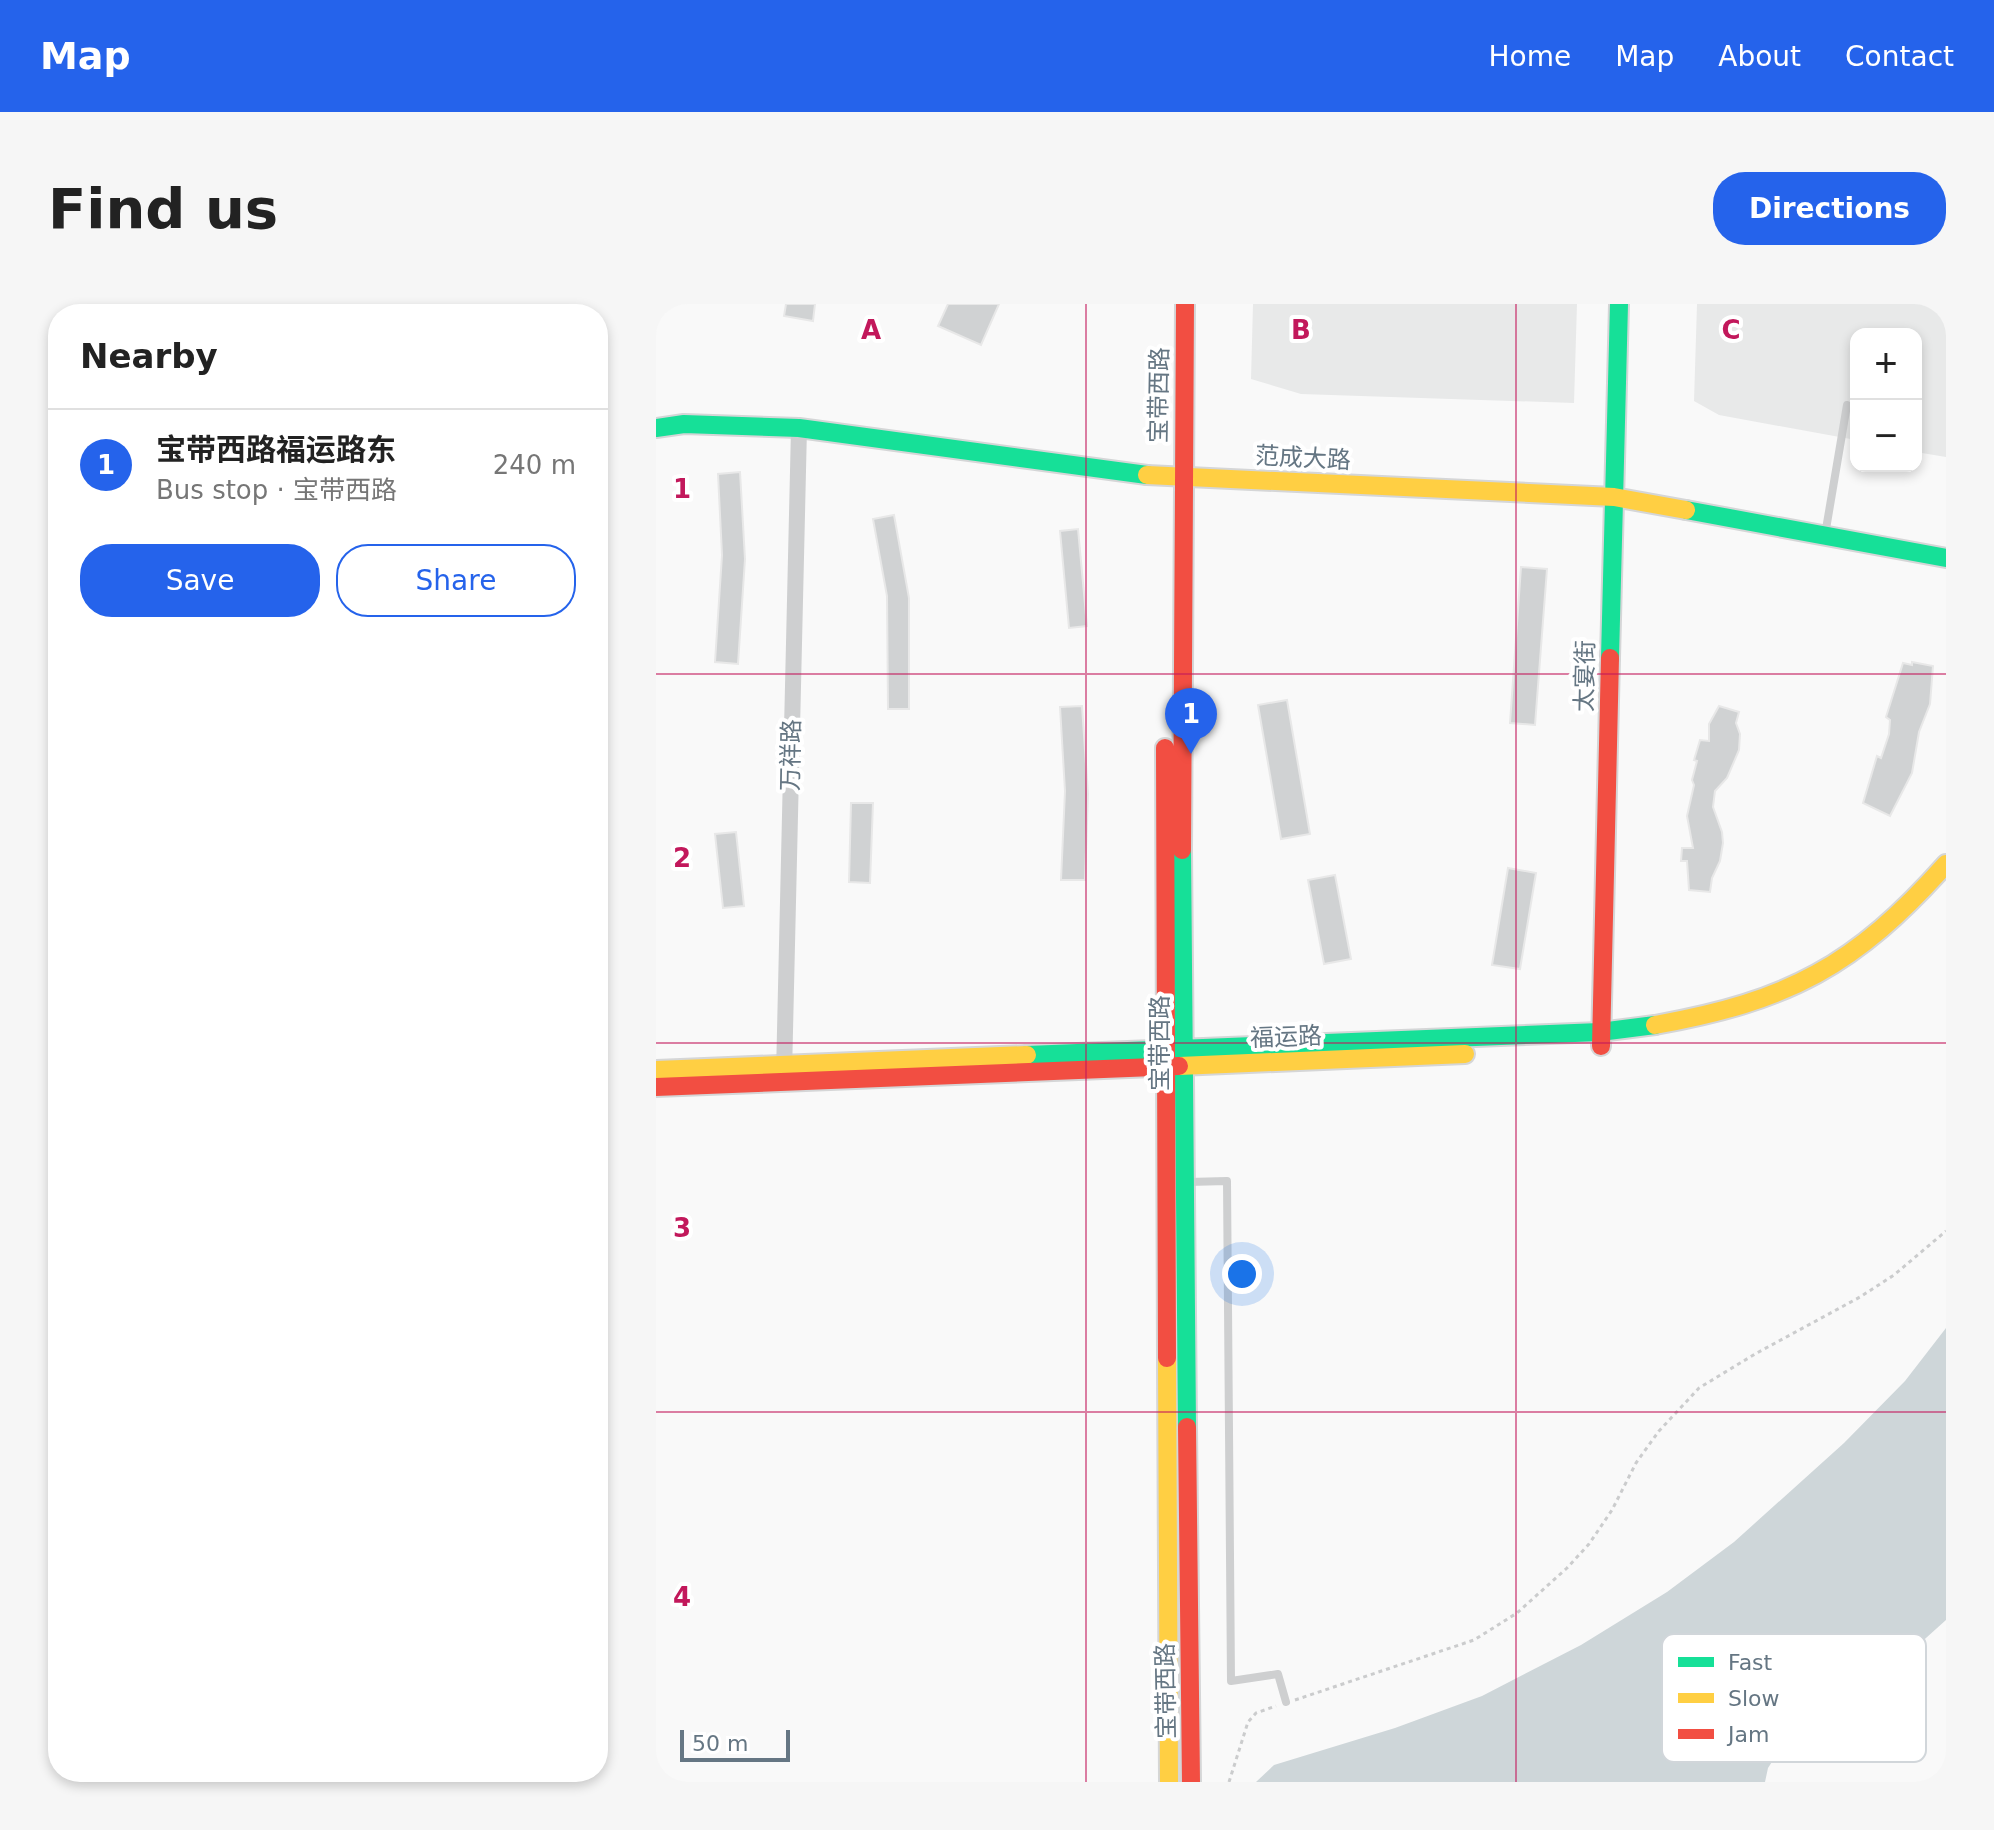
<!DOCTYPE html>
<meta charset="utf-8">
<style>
:root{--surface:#fff;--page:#f6f6f6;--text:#222;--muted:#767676;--line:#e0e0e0;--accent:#2563eb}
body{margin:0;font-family:"DejaVu Sans","Noto Sans SC",sans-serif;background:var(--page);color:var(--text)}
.controls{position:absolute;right:24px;top:24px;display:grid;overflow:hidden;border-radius:16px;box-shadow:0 4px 12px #0003}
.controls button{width:72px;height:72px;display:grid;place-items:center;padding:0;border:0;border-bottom:2px solid var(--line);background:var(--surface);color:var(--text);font:40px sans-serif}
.scale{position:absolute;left:24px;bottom:20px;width:110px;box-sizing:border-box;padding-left:8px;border:4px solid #657683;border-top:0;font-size:22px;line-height:28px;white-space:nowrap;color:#657683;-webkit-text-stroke:6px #fff;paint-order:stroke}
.you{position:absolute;left:586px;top:970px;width:28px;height:28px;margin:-20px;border:6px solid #fff;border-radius:50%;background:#1a73e8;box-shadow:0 0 0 12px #1a73e833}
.badge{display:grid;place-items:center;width:52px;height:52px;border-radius:50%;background:var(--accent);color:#fff;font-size:26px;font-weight:700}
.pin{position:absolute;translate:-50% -66px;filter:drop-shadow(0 2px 4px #0008)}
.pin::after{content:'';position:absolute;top:42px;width:28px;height:24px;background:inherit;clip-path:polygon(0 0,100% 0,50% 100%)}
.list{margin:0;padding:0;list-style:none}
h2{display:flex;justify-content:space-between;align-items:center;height:104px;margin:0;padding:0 32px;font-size:34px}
h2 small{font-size:26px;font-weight:400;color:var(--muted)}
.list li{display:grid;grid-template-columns:52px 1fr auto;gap:24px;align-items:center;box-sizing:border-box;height:112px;padding:0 32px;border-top:2px solid var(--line)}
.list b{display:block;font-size:30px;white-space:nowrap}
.list p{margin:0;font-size:26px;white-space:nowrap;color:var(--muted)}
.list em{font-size:26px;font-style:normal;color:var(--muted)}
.actions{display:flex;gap:16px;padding:24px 32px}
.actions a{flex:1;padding:18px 0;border:2px solid var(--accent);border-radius:32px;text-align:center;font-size:28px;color:var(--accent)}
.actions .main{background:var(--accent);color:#fff}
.map{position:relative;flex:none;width:1290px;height:1478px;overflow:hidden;border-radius:32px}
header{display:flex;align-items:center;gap:48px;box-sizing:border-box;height:112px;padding:0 40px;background:var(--accent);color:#fff}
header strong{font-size:38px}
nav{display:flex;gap:44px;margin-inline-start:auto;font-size:28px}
.intro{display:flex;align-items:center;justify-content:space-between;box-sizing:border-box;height:192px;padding:0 48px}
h1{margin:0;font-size:56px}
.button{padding:20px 36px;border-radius:32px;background:var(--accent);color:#fff;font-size:28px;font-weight:700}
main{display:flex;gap:48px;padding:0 48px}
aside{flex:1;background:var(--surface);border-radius:32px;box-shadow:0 4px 12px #0003}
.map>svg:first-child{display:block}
</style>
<header>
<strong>Map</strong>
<nav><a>Home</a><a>Map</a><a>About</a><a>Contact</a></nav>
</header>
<div class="intro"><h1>Find us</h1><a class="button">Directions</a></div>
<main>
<aside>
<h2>Nearby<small></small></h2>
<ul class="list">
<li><span class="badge">1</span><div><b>宝带西路福运路东</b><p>Bus stop · 宝带西路</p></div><em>240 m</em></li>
</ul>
<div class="actions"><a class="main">Save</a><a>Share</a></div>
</aside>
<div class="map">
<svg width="1290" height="1478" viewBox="0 0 1290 1478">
<rect width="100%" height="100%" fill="#f9f9f9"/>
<path fill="#e8e9e9" d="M597 0H921L918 99 645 90 595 75Z
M1041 0H1290V153L1260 148V30H1200V136L1063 111 1038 97Z"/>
<path fill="#ced6d9" d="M1290 1024V1316L1211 1387 1123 1447 1112 1464 1109 1478H600L618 1461 739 1424 826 1392 925 1341 1011 1288 1078 1238 1188 1139 1249 1077Z"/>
<path fill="#d0d2d3" stroke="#e8e8e8" stroke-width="2" d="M130 0H159L157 17 128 12Z
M292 0H343L325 41 282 22Z
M84 168 89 255 82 360 59 358 66 251 62 170Z
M238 211 253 294V405H232L231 292 217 215Z
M422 225 431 322 413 324 404 227Z
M865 263 891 265 879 421 854 419Z
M1256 358 1277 362 1274 400 1263 428 1256 469 1234 512 1207 499 1221 452 1225 454 1233 430 1234 416 1230 413 1247 359 1256 361Z
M631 396 654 530 625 535 602 401Z
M426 402 432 490 429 576H405L409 487 404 403Z
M1063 402 1083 408 1080 419 1084 430 1083 446 1071 474 1059 487 1057 503 1066 528 1067 539 1064 557 1056 574 1054 588 1033 586 1031 557H1025L1026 544H1037L1031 512 1038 481 1036 476 1041 457 1038 456 1044 436 1053 437V420Z
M195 499H217L214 579 193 578Z
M80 528 88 602 67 604 59 530Z
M852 564 880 569 864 665 836 661Z
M679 571 695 655 668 660 652 576Z"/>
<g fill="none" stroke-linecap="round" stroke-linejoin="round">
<defs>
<path id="fast" d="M0 124 28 120 143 124 491 171
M1030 206 1290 254
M954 354 963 0
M526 546 531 1123
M371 751 944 728 999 721"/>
<path id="slow" d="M491 171 958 193 1030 206
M999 721C1133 697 1199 662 1290 560
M523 762 809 750
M0 766 371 751
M511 1054 513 1478"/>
<path id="jam" d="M509 444 511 1054
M526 546 529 0
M945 742 954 354
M0 783 523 762
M531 1123 535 1478"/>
</defs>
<use href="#fast" stroke="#d5d6d7" stroke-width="22"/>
<use href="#slow" stroke="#d5d6d7" stroke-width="22"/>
<use href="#jam" stroke="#d5d6d7" stroke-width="22"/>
<path stroke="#cbcccd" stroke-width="3" stroke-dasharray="4 4" stroke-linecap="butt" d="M639 1396 818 1336 861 1309 911 1264 933 1240 956 1206 980 1159 1003 1127 1043 1084 1099 1050 1204 993 1238 971 1290 927
M573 1478 592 1418 600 1409 620 1402"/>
<path stroke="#cecfd0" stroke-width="8" d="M1169 231 1191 101
M532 878 571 877 575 1377 622 1370 630 1398"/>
<path stroke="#cecfd0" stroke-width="16" d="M128 770 143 124"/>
<use href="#fast" stroke="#16e098" stroke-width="18"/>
<use href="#slow" stroke="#ffcf43" stroke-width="18"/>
<use href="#jam" stroke="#f24e42" stroke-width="18"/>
</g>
<path fill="none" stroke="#c2185b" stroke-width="2" stroke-opacity="0.55" d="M430 0V1478M860 0V1478M0 370H1290M0 739H1290M0 1108H1290"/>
<g text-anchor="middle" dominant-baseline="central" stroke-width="8" stroke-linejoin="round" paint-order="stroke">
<g font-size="24" fill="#657683" stroke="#fff">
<text transform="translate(503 91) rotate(-89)">宝带西路</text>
<text transform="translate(647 154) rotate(3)">范成大路</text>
<text transform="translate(929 372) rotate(-89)">太宴街</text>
<text transform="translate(135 451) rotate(-89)">万祥路</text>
<text transform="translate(630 733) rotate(-2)">福运路</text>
<text transform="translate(504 739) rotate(-90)">宝带西路</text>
<text transform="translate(510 1387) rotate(-91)">宝带西路</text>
</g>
</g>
<rect x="1006" y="1330" width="264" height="128" rx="12" fill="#fff" stroke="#d1d6da" stroke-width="2"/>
<rect x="1022" y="1353" width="36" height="10" fill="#16e098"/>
<rect x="1022" y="1389" width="36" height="10" fill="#ffcf43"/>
<rect x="1022" y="1425" width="36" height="10" fill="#f24e42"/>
<g font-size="22" fill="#657683">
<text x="1072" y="1366">Fast</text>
<text x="1072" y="1402">Slow</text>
<text x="1072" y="1438">Jam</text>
</g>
<g font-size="26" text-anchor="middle" font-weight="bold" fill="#c2185b" stroke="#fff" stroke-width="8" stroke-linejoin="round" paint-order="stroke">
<text x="215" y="35">A</text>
<text x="645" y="35">B</text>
<text x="1075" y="35">C</text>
<text x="26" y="194">1</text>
<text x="26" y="563">2</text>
<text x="26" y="933">3</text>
<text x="26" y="1302">4</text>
</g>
</svg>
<div class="controls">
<button>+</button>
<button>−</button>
</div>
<div class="scale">50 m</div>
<div class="you"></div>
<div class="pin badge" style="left:535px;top:450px">1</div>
</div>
</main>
